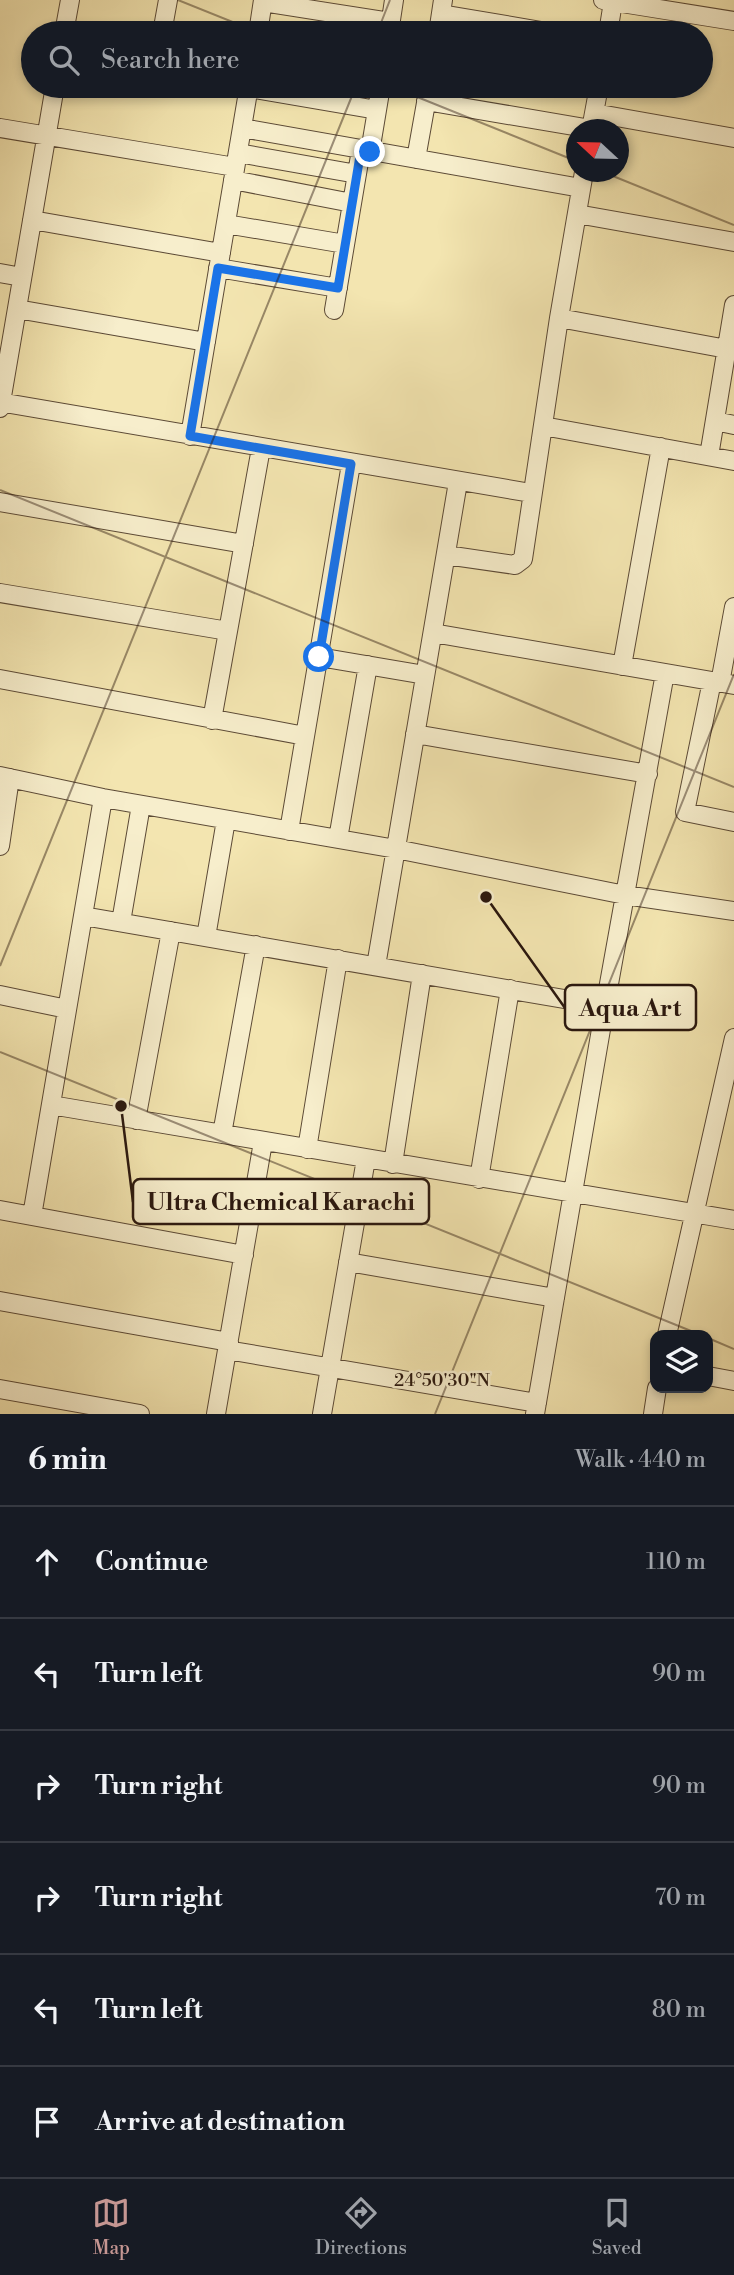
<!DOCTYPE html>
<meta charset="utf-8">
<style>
:root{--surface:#171b24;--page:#242831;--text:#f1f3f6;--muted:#9ea1a6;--line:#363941;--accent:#c59692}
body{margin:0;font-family:"Libre Bodoni",serif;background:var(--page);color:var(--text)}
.controls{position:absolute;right:21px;bottom:21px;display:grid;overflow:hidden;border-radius:14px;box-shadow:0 4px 10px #0003}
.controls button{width:63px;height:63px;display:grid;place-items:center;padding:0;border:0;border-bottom:2px solid var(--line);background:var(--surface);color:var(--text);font:35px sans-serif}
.compass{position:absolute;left:566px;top:119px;width:63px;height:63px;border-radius:50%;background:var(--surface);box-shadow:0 4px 10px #0003;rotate:292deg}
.stop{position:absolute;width:21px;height:21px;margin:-16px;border:5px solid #1a73e8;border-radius:50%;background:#fff}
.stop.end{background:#1a73e8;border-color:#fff;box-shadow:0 2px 7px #0008}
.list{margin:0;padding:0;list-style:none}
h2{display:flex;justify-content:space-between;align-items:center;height:91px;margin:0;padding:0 28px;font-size:30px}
h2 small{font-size:23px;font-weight:400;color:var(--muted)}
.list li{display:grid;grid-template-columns:46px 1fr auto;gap:21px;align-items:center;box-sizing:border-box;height:112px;padding:0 28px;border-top:2px solid var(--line)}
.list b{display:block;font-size:26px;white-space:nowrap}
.list em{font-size:23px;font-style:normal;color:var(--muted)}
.icon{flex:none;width:38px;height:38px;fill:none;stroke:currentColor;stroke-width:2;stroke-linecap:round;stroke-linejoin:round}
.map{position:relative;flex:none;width:734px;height:1414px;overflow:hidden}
.search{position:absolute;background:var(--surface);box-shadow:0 4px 10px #0003;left:21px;right:21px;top:21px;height:77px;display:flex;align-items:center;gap:18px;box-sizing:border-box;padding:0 24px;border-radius:38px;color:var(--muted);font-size:26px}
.sheet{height:763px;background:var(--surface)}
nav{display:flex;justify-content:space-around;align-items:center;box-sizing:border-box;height:98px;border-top:2px solid var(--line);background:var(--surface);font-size:19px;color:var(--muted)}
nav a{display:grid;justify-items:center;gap:4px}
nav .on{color:var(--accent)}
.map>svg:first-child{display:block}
</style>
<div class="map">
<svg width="734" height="1414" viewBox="0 0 734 1414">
<rect width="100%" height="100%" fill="#f3e5b0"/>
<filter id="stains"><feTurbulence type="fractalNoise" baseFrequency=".00286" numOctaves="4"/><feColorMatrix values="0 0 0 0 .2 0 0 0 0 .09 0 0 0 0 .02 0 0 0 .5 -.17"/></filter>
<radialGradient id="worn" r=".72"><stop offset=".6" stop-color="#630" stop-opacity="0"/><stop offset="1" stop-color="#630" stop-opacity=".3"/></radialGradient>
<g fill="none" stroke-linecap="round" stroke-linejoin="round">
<defs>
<path id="minor" d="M603 0 734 21
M263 2 390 22
M441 14 553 33
M64 33 70 0
M162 33 168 0
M258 33 263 0
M389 33 394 0
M438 33 443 0
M608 33 613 2
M249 88 377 110
M426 101 591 129
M594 113 734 138
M592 124 599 86
M0 128 235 167
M242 128 581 188
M370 152 381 86
M238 153 357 174
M416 159 429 86
M233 180 352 203
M577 214 734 242
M32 220 221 253
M226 224 345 244
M218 268 338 288
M0 273 22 277
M17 309 206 342
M334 310 361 150
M559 318 727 349
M0 402 531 493
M0 408 55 86
M715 421 734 425
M543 426 734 461
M190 436 249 86
M709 456 734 305
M0 502 244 544
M446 555 515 565 523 559 559 318 584 172
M0 593 228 631
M433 633 734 685
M319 657 425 675
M622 666 661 447
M0 679 305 736
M712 681 685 812 734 822
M720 683 734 607
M212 720 261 448
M415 734 648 774
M0 776 103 798 396 849 625 895 734 911
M289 831 351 464
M338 839 368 665
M0 846 10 778
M83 916 605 1006
M121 922 141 805
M206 937 226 820
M376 966 458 482
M0 995 67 1009
M51 1105 734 1220
M136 1120 171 931
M222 1134 256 945
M307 1149 338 959
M393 1164 422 974
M479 1179 510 989
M0 1210 244 1255
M32 1216 103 798
M348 1262 555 1298
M0 1301 229 1342
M667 1335 734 1038
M227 1350 537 1403
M708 1376 734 1381
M0 1389 140 1414
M216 1414 263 1142
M322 1414 366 1159
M535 1414 605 1006 665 673
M653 1414 657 1388"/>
</defs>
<use href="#minor" stroke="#5c4a36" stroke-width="20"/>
<use href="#minor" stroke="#f7eecc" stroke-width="18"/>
</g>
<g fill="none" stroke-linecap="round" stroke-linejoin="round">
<path stroke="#1a73e8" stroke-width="9" d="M319 657 351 464 190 436 218 268 338 288 361 150 370 152"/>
</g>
<path fill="none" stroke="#2a170e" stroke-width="2" stroke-opacity="0.45" d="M178 0 260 33M377 33 390 0M390 86 576 161M603 172 734 225M0 490 734 787M0 966 356 86M0 1052 701 1335M708 1338 734 1349M435 1414 734 674"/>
<g font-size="18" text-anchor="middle" fill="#2a170e" stroke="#f7eecc" stroke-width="5" stroke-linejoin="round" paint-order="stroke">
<text x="442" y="1386">24°50'30"N</text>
</g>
<path fill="none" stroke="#2a170e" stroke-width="2.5" d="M486 897L565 1008M121 1106L133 1202"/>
<g fill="#2a170e" stroke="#f7eecc" stroke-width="2.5">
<circle cx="486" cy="897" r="7"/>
<circle cx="121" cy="1106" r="7"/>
</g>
<g fill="#f7eecc" stroke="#2a170e" stroke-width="2.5">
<rect x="565" y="985" width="131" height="45" rx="7"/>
<rect x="133" y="1179" width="296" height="45" rx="7"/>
</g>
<g font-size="24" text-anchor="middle" font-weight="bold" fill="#2a170e">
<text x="630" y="1016">Aqua Art</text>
<text x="281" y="1210">Ultra Chemical Karachi</text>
</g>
<rect width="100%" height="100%" filter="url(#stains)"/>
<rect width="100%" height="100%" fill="url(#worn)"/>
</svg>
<div class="controls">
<button><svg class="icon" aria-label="layers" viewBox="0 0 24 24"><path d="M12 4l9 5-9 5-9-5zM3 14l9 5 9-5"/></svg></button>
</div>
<svg class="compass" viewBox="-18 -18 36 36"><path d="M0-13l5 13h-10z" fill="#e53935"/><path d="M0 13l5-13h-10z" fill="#9ea1a6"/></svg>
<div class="stop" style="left:319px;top:657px"></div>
<div class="stop end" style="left:370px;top:152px"></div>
<div class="search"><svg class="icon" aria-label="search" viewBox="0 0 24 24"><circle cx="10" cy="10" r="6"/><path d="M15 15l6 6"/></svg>Search here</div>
</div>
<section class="sheet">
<h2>6 min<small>Walk · 440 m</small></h2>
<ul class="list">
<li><svg class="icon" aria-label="ahead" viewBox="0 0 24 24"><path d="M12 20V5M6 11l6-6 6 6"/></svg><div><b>Continue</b></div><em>110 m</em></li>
<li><svg class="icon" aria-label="left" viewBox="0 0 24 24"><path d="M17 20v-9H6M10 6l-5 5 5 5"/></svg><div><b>Turn left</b></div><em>90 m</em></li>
<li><svg class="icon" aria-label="right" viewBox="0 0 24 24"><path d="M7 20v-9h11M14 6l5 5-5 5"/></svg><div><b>Turn right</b></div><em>90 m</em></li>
<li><svg class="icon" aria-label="right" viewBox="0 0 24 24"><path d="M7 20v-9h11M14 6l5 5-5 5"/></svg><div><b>Turn right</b></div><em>70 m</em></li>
<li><svg class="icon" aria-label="left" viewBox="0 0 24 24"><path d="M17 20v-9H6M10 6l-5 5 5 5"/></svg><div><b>Turn left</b></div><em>80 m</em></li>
<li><svg class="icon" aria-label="arrive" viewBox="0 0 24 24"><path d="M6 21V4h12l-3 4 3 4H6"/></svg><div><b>Arrive at destination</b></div></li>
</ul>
</section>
<nav>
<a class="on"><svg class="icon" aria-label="map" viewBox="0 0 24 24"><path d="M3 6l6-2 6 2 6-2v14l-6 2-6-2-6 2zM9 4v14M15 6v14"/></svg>Map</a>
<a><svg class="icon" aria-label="directions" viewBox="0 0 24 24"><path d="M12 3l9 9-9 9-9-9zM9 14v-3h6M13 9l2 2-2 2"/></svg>Directions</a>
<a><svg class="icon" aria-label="saved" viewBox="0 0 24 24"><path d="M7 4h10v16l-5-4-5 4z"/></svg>Saved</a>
</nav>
